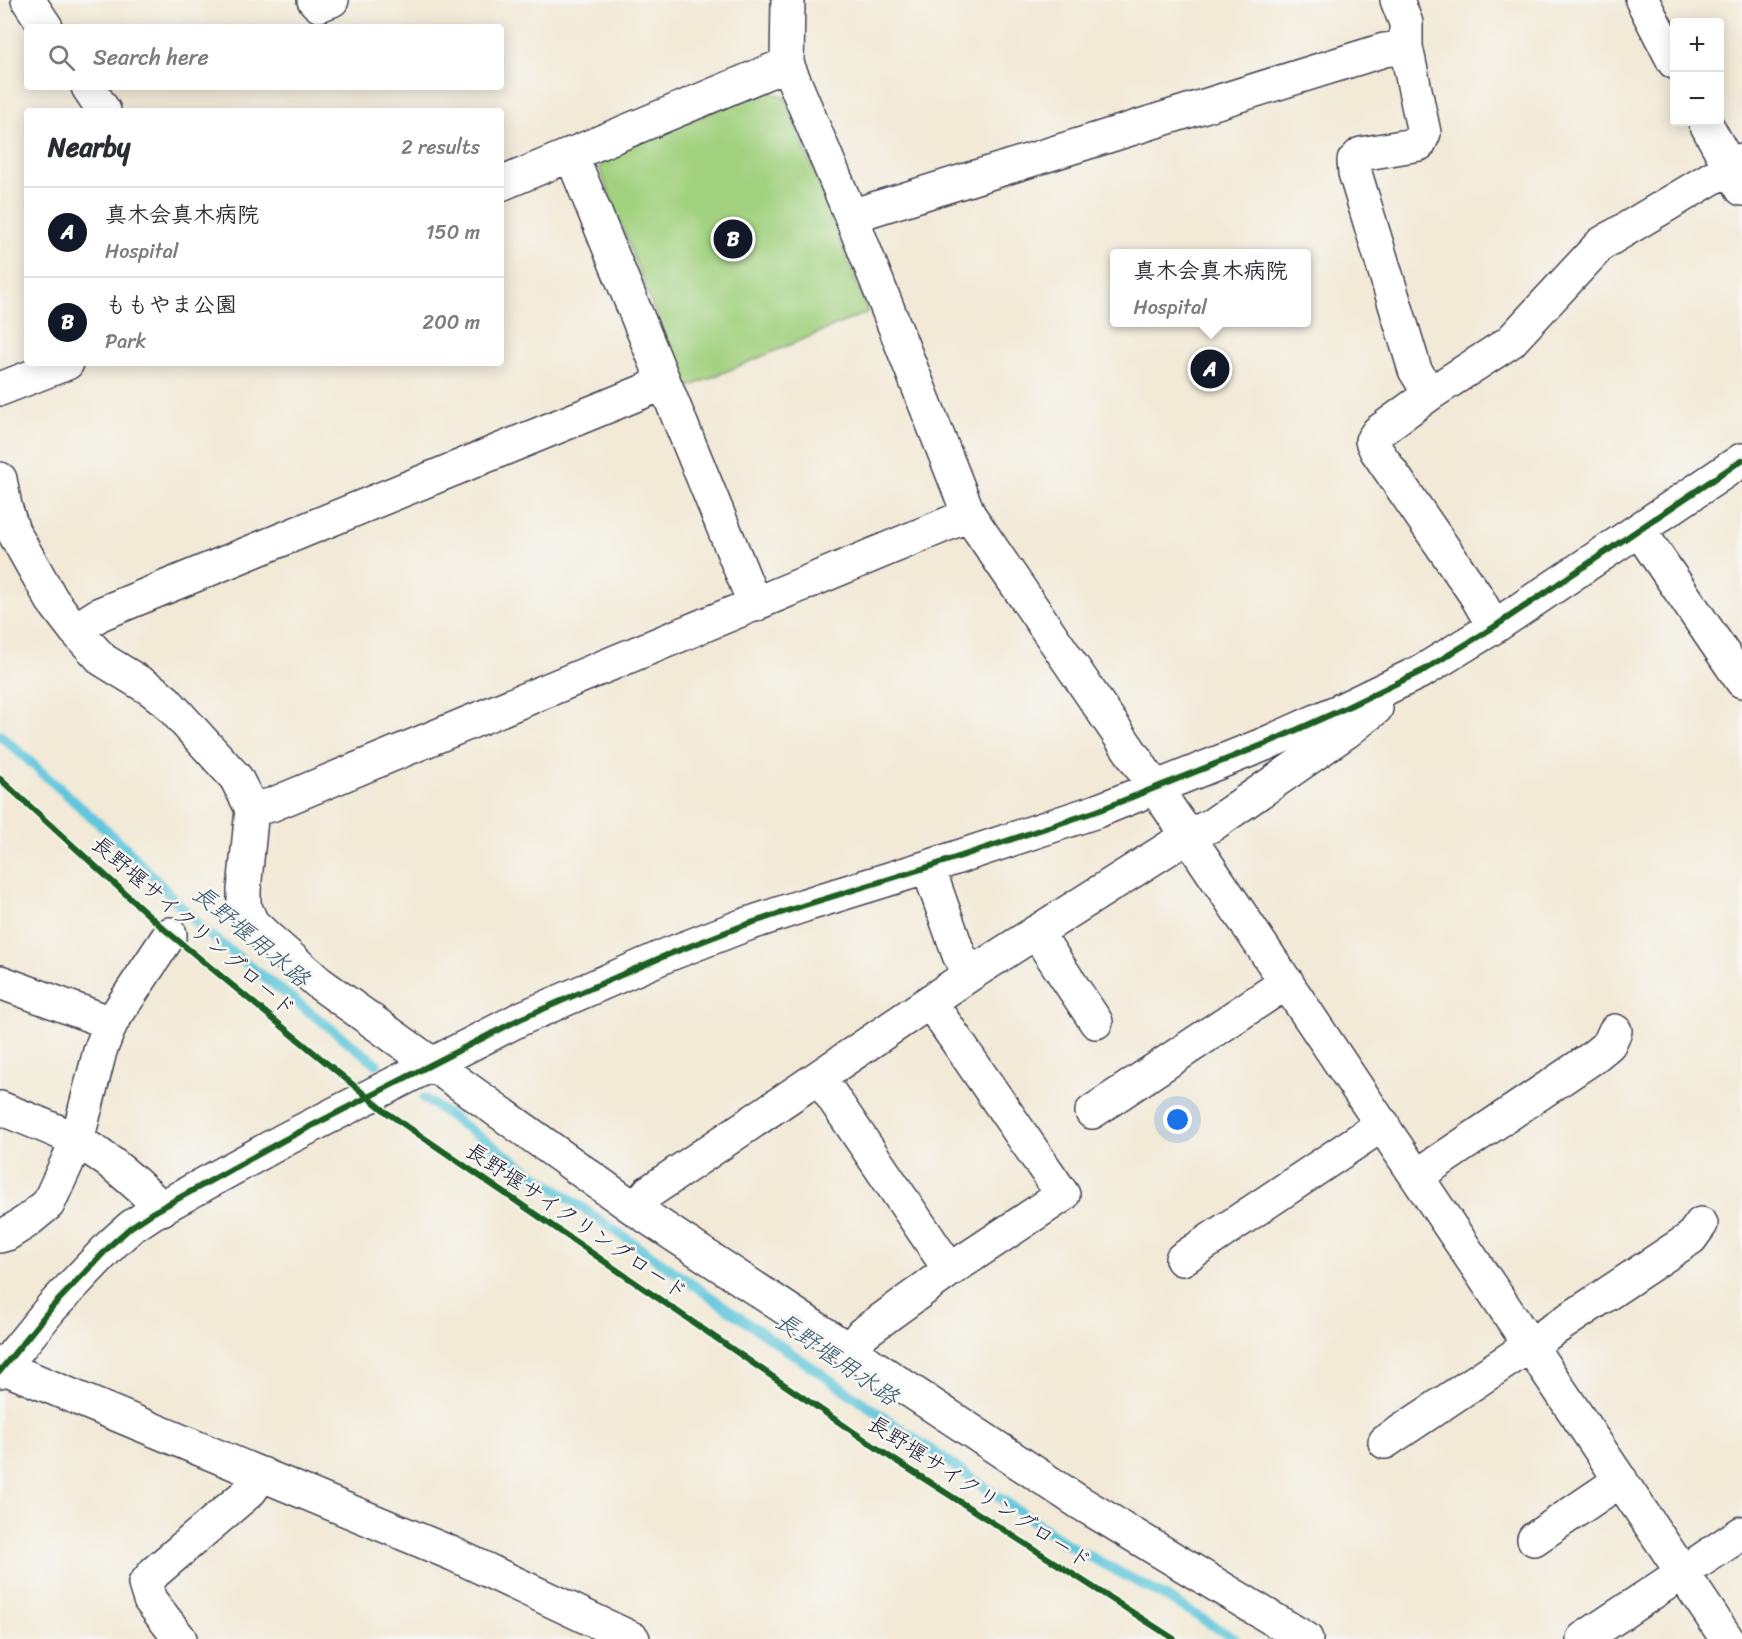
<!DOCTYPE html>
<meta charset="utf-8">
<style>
:root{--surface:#fff;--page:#f7f7f7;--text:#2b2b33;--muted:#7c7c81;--line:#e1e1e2;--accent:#111827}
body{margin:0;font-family:Sriracha,"Klee One",sans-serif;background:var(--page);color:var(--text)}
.controls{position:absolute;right:18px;top:18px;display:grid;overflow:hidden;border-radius:6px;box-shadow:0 3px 15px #0003}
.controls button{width:54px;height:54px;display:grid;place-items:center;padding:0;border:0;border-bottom:2px solid var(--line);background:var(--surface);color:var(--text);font:30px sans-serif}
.you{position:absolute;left:1178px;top:1120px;width:21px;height:21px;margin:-15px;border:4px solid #fff;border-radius:50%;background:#1a73e8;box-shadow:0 0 0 9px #1a73e833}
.badge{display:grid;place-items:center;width:39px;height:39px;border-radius:50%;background:var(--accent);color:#fff;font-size:20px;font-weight:700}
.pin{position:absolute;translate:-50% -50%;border:3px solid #fff;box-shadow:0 2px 6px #0006}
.popup{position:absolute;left:1110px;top:249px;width:201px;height:78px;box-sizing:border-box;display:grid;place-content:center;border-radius:6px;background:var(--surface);filter:drop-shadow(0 2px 4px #0005);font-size:20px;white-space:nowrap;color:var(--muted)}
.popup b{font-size:22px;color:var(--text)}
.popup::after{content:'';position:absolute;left:50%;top:100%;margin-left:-12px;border:12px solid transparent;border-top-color:var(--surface)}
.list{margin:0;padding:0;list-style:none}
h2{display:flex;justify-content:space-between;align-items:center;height:78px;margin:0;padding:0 24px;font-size:26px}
h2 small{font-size:20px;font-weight:400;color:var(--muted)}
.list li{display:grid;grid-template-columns:39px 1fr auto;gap:18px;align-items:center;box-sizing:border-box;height:90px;padding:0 24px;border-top:2px solid var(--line)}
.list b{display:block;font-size:22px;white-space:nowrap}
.list p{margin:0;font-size:20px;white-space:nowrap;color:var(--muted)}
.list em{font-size:20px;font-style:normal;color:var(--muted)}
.icon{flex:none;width:33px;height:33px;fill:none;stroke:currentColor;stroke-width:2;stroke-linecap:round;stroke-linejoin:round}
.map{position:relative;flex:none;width:1742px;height:1639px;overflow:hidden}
.search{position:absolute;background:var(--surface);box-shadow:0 3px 15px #0003;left:24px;top:24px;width:480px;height:66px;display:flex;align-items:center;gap:15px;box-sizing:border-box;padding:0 21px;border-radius:6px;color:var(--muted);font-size:22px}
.panel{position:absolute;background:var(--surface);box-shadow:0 3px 15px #0003;left:24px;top:108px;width:480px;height:258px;border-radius:6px}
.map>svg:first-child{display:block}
</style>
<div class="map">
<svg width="1742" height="1639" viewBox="0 0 1742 1639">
<rect width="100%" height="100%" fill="#f6f6f2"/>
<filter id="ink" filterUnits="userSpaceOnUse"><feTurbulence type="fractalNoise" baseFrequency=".0167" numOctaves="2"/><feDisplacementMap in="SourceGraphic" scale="12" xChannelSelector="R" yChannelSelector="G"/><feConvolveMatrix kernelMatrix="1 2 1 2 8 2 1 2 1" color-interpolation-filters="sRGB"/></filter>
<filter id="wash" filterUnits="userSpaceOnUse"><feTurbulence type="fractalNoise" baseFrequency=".008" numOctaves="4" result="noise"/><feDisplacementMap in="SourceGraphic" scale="24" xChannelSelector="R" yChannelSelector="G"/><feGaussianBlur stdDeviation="1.35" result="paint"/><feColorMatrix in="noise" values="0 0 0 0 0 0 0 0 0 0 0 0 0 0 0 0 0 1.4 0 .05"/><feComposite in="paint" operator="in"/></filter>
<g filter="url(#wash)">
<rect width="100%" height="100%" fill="#f2e9d6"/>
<path fill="#a2d17f" stroke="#627a5d" stroke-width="1.5" d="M763 90 785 97 868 312 684 389 599 167 615 153Z"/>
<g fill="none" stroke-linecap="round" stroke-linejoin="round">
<path stroke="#5fc6dc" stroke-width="10" d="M0 735 123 845 202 929 377 1064
M424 1098 1068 1545 1168 1598 1235 1639"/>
</g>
</g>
<g filter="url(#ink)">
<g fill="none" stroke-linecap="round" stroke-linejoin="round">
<defs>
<path id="minor" d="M28 0 46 27
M314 0 319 5 332 0
M788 0 787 64 851 216 969 515 1188 836 1727 1639
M1397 0 1406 23V47L1424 133 1419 144 1361 154 1354 161 1355 173 1415 370 1430 394
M1642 0 1674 62
M88 87 104 111
M1705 122 1742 189
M571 154 755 605
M501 184 787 64
M851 216 1384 50 1406 47
M0 389 67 363
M0 479 5 506 13 531 52 600 75 630 103 660 152 690 166 701 236 778 252 809 244 890V905L252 923 269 939 319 983 635 1209 1079 1502 1306 1639
M1639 530 1742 681
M1494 627 1475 594 1376 450 1372 441 1378 432 1430 394 1510 342 1601 244 1742 160
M75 630 100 614 664 383
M252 809 271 805 969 515
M928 867 959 955 972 973
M1036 932 1096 1022
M0 982 111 1023
M819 1077 950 1270
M0 1108C20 1116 41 1124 61 1133 99 1150 133 1179 162 1209
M1092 1112 1287 982
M1417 1176 1592 1058 1609 1044 1615 1031
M635 1209 649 1192 972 973 1188 836 1212 825 1346 732 1376 708
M0 1236 7 1234 26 1222 48 1204 77 1141 100 1051 111 1023 170 934
M1182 1259 1383 1124
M849 1352 862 1334 950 1270 1063 1195 930 1002
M0 1366 453 1554 633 1639
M0 1371 52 1307 113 1243 131 1227 152 1213 284 1140 520 1019 667 955 742 926 805 905 928 867 1097 811 1265 744 1341 710 1424 670 1494 627 1742 460
M1385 1442 1691 1238 1701 1224
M1534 1539 1621 1480
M180 1639 150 1600 145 1584 155 1572 250 1491 262 1474
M1583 1639 1742 1533"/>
</defs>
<use href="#minor" stroke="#414052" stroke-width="36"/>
<use href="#minor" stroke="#fff" stroke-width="33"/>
<defs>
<path id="cycleway" d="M0 779 164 929 386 1112 887 1455 1174 1639
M0 1371 52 1307 113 1243 131 1227 152 1213 284 1140 520 1019 667 955 742 926 805 905 928 867 1097 811 1265 744 1341 710 1424 670 1494 627 1742 460"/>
</defs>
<use href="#cycleway" stroke="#f6f6f2" stroke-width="10"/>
<use href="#cycleway" stroke="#1b5e20" stroke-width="6"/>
</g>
</g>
<g text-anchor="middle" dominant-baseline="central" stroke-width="5" stroke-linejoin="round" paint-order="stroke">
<g font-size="22" fill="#22223b" stroke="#f6f6f2">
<text transform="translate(194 926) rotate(41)">長野堰サイクリングロード</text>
<text transform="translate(577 1221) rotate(34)">長野堰サイクリングロード</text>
<text transform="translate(980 1492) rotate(33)">長野堰サイクリングロード</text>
</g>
<g font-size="24" font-style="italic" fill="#375b73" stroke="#f6f6f2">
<text transform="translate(251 936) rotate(40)">長野堰用水路</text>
<text transform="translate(837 1359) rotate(35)">長野堰用水路</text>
</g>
</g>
</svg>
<div class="controls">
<button>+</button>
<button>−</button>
</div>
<div class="you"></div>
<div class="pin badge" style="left:1210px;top:369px">A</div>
<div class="popup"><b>真木会真木病院</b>Hospital</div>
<div class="pin badge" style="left:733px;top:239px">B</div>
<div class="search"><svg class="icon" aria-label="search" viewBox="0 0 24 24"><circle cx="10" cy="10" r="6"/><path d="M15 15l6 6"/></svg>Search here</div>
<section class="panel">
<h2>Nearby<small>2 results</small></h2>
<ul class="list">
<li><span class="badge">A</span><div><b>真木会真木病院</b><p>Hospital</p></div><em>150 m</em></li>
<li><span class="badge">B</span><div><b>ももやま公園</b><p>Park</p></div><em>200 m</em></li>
</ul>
</section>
</div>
